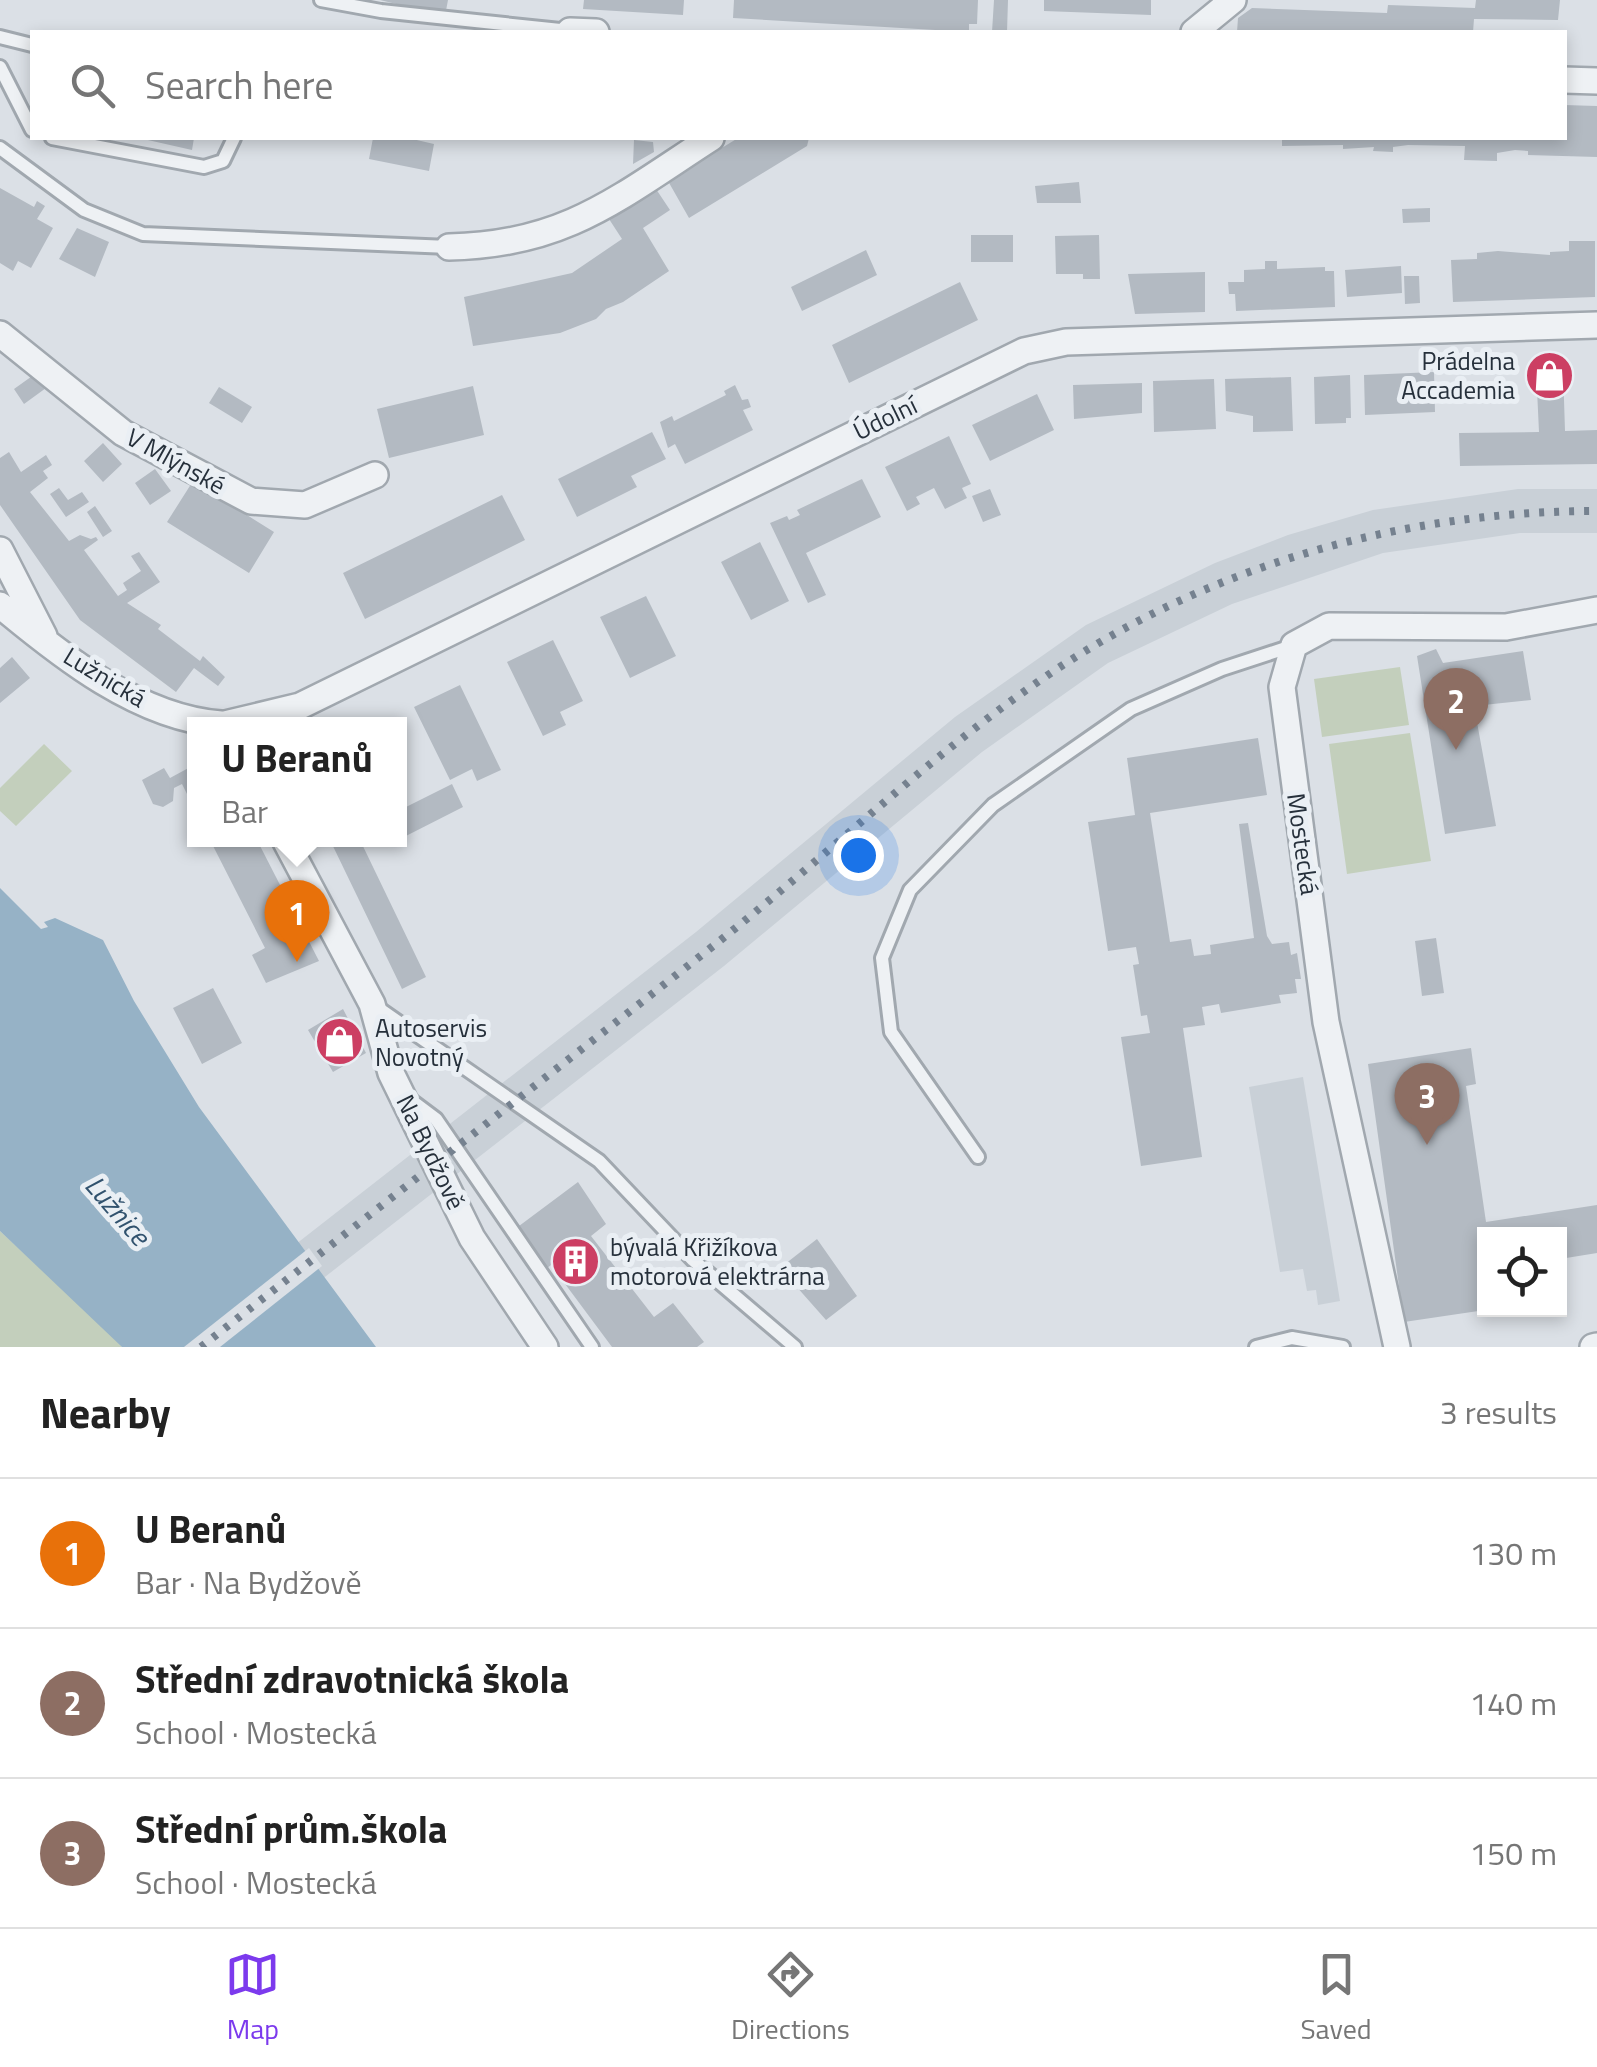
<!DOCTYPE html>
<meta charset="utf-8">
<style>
:root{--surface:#fff;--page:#f6f6f6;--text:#222;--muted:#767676;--line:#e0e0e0;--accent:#7c3aed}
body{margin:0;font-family:"Titillium Web",sans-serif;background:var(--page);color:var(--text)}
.controls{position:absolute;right:30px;bottom:30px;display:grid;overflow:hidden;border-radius:0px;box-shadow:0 5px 15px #0003}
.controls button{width:90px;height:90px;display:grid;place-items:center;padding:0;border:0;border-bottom:2px solid var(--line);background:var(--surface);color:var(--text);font:50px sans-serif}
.you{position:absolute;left:858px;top:855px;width:35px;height:35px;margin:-25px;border:8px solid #fff;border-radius:50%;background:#1a73e8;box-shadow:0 0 0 15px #1a73e833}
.badge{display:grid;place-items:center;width:65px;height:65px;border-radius:50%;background:var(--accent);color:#fff;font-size:32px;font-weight:700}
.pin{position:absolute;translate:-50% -82px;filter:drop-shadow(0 2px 5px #0008)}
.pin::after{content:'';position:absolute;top:52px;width:35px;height:30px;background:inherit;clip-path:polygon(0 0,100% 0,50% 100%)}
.popup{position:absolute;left:187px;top:717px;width:220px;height:130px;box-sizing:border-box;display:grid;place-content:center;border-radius:0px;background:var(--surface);filter:drop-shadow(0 2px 8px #0005);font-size:32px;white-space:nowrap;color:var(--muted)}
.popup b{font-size:38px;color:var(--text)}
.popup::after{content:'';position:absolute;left:50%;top:100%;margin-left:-20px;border:20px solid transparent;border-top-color:var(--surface)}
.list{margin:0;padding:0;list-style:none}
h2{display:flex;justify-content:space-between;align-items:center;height:130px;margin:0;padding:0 40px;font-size:42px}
h2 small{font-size:32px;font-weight:400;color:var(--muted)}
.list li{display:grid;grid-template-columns:65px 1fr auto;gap:30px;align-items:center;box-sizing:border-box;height:150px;padding:0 40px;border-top:2px solid var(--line)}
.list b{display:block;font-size:38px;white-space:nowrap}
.list p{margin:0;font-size:32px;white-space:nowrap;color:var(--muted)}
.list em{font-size:32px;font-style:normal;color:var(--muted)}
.icon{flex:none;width:55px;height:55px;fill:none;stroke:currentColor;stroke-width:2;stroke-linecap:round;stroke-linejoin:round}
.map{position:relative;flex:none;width:1597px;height:1347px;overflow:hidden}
.search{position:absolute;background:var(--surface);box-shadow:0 5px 15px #0003;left:30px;right:30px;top:30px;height:110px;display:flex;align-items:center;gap:25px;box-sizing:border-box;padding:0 35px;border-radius:0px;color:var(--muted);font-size:38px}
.sheet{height:580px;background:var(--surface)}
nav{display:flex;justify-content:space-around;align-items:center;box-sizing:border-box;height:140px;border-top:2px solid var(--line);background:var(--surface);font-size:28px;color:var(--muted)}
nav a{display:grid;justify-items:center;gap:5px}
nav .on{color:var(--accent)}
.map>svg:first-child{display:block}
</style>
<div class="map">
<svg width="1597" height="1347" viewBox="0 0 1597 1347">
<rect width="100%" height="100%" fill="#dbe0e6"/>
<path fill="#c9d0d7" d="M1518 489H1597V533H1520L1383 553 1232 604 1108 663 982 752 724 966 235 1347H164L696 932 955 717 1086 625 1215 563 1288 535 1373 510Z
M1303 1077 1340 1301 1318 1305 1316 1290 1307 1291 1303 1269 1280 1272 1249 1087Z"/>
<path fill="#c3cfbc" d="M1400 667 1409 725 1322 737 1314 679Z
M1410 733 1431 861 1347 874 1329 744Z
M44 744 72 771 16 826 0 811V788Z
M0 1231 113 1336 122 1347H0Z"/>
<path fill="#96b2c6" d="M0 888 41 929 48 927 44 922 55 918 103 940 134 1001 199 1107 376 1347H122L0 1231Z"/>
<path fill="#dbe0e6" d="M309 1248 322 1266 220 1347H184Z"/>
<path fill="#b3bac2" d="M380 0H448L445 16Z
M584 0H684L683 15 583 9Z
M734 0H978L977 24H969V32L733 18Z
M994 0H1008L1007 32H992Z
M1044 0H1151V15L1044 11Z
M1476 0H1560L1558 20 1474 19 1473 32H1237L1238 18 1252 8 1387 13 1388 5 1475 8Z
M1564 105 1597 106V157L1528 155V151L1515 150 1497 153V161L1464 160 1465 146 1408 145 1393 147V152L1373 151 1374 147 1343 149V145L1282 146V138H1564Z
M139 138H194L192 150Z
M373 138H408L434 144 429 171 369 159Z
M738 138H809L807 146 689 218 668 181Z
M634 140 653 142 654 152 633 164Z
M1079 182 1081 203H1037L1035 186Z
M0 188 34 207 37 201 45 206 37 219 53 228 31 268 18 261 13 271 0 263Z
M656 189 670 210 643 228 669 271 623 302 606 309 596 319 560 333 473 346 464 297 572 273 622 239 609 219Z
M1430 208V222L1403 223 1402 209Z
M77 228 109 242 95 277 59 259Z
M971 235H1013V262H971Z
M1099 235 1100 279H1083V274H1056L1055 236Z
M1569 241H1595V297L1453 302 1451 260 1477 259V253L1498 251 1550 255V252L1569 251Z
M866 250 877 275 802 311 791 287Z
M1265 261H1277V269L1325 267V271H1334L1335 307 1236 311 1235 294H1229L1228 282H1244V270L1265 269Z
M1401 266 1402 293 1347 297 1345 270Z
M1205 272V312L1135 314 1128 274Z
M1404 276H1419L1420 303 1405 304Z
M960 282 978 320 849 383 832 345Z
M1536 368H1563L1565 431 1597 430V464L1460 466 1459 433 1539 432Z
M1434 372 1435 412 1365 415 1364 375Z
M35 374 46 388 24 404 14 389Z
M1350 375 1351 418H1346V423L1315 424 1314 377Z
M1291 377 1293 431 1253 432V416L1226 411 1225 379Z
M1214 379 1216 429 1154 432 1153 381Z
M1142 383V413L1074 419 1073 385Z
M735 385 742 400 748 399 751 407 743 410 753 430 685 464 675 444 668 448 660 422 672 416 674 421 726 395 724 391Z
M473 386 484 435 389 458 377 409Z
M219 387 252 407 242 423 209 403Z
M1037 394 1054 430 990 461 972 425Z
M652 432 666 459 631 476 637 487 577 517 558 479Z
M949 436 971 484 962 488 967 498 945 509 934 488 916 497 920 504 907 511 885 467Z
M103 443 122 464 103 482 84 461Z
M9 452 21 472 46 455 52 465 43 471 48 478 30 492 69 541 80 535 91 539 96 537 98 540 84 550 118 596 127 590 123 583 141 571 131 556 139 552 160 582 127 603 161 625 158 629 200 661 203 656 225 677 218 686 194 668 176 692 80 620 0 505V458Z
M155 469 171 491 150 505 135 483Z
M862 479 881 517 806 553 826 595 808 603 770 523 787 516 789 520 800 515 797 510Z
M193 481 274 532 249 573 167 522Z
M59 488 68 500 82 492 89 502 66 517 50 494Z
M990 489 1001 515 983 522 972 496Z
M502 495 525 540 365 619 343 573Z
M95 506 112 531 103 537 87 512Z
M760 542 789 601 751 620 721 562Z
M646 596 676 656 630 678 600 617Z
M553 640 583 701 560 712 566 725 543 736 507 662Z
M1436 649 1443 663 1523 651 1531 700 1474 706 1496 826 1445 834 1417 656Z
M12 657 30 678 0 703V668Z
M460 685 501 770 477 781 472 769 450 780 414 707Z
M1258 738 1267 795 1150 813 1170 942 1191 939 1194 956 1211 954 1210 945 1254 938 1239 824 1248 823 1267 936 1272 944 1289 942 1291 955 1297 953 1301 979H1295L1297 993 1279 995 1281 1003 1221 1013 1219 1004 1202 1007 1205 1025 1183 1028 1202 1157 1141 1166 1121 1037 1150 1033 1147 1015 1141 1016 1133 965 1139 964 1136 947 1108 951 1088 822 1135 815 1127 758Z
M194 765V808L182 784 174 788 173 801 163 807 153 804 142 780 164 768 170 778Z
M452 784 463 807 400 839V810Z
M210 840H257L319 961 266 983 252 955 265 948Z
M330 840H360L426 977 402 989Z
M1436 938 1444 993 1422 996 1415 941Z
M213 988 242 1043 202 1064 173 1008Z
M343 1009 366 1053 333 1072 308 1030Z
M1471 1048 1476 1084 1466 1086 1486 1222 1597 1205V1253L1560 1259V1234H1484L1485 1310 1404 1322 1368 1064Z
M578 1182 606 1224 591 1236 654 1317 673 1303 704 1342 697 1347H612L551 1265 546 1269 515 1229Z
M817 1239 857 1296 826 1320 780 1268Z"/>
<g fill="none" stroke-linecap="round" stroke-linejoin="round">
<defs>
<path id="service" d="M321 0 381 11 570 31
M0 37 32 45
M0 67 32 130
M52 138 204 167 223 161 234 138
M0 148 84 210 143 234 449 247
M378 1008 599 1161 693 1260 795 1347
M412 1101 436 1119 592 1347
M978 1157 891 1032 882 958 910 890 993 805 1131 709 1222 669 1292 646
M1256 1347 1292 1338 1343 1347"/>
<path id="minor" d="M570 31 596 32
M1194 32 1233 0
M1564 80 1597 81
M449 247C565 245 618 198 711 138
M0 334 123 433 251 501 305 505 375 475
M0 550 44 636
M0 605C61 656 139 718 221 724
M225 724 300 706 1024 351 1066 342 1597 325
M285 840 372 1004 391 1073 472 1238 545 1347
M1397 1347 1326 1022 1282 687 1294 645 1329 626 1506 627 1597 610
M1593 1347 1597 1346"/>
</defs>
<use href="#service" stroke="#a1a8af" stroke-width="18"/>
<use href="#minor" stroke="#a1a8af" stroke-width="30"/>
<use href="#service" stroke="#eef1f4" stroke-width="12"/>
<use href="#minor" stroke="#eef1f4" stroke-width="25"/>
<path stroke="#75818f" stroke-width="8" stroke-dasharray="5 10" stroke-linecap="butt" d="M201 1347C370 1214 539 1083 708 950 822 861 926 758 1045 677 1207 566 1402 511 1597 511"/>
</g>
<defs>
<symbol id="shop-disc" viewBox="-11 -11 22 22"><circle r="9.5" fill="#cc3f63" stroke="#eaeff4"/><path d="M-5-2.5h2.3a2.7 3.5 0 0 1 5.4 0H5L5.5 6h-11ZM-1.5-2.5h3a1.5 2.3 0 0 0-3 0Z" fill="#fff"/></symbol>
<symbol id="building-disc" viewBox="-11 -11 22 22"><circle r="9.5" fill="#cc3f63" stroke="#eaeff4"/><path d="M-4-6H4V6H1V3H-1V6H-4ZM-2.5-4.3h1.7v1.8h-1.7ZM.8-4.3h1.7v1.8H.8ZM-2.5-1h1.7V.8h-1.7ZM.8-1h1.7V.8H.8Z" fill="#fff"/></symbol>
</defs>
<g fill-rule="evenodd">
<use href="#shop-disc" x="1522" y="348" width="55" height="55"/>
<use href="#shop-disc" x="312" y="1014" width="55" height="55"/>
<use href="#building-disc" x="548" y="1234" width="55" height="55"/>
</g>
<g text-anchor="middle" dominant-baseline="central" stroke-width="10" stroke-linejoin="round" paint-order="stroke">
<g font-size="25" fill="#26303b" stroke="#eaeff4" text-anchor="start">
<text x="1515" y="361" text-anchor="end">Prádelna<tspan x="1515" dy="29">Accademia</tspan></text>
<text x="375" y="1028">Autoservis<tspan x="375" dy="29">Novotný</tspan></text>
<text x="610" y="1247">bývalá Křižíkova<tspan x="610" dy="29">motorová elektrárna</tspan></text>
</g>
<g font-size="25" fill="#26303b" stroke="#eaeff4">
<text transform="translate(885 418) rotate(-26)">Údolní</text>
<text transform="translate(176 461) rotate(29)">V Mlýnské</text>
<text transform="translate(105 677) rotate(31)">Lužnická</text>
<text transform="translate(1303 844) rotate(82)">Mostecká</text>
<text transform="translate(431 1152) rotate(64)">Na Bydžově</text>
</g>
<g font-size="28" font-style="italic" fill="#31526e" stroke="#eaeff4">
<text transform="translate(118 1210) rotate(49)">Lužnice</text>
</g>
</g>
</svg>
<div class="controls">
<button><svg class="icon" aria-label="locate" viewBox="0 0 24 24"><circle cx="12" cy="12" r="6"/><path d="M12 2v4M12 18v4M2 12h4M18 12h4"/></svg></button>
</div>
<div class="you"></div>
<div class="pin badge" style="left:297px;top:962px;background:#e8710a">1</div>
<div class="popup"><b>U Beranů</b>Bar</div>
<div class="pin badge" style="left:1456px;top:750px;background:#8d6e63">2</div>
<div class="pin badge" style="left:1427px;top:1145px;background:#8d6e63">3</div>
<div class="search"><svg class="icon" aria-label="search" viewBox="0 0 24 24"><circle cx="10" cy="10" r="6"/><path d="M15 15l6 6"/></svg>Search here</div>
</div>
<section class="sheet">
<h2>Nearby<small>3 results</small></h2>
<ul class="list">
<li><span class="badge" style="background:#e8710a">1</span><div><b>U Beranů</b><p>Bar · Na Bydžově</p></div><em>130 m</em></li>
<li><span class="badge" style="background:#8d6e63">2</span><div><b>Střední zdravotnická škola</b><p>School · Mostecká</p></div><em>140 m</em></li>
<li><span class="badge" style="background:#8d6e63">3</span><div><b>Střední prům.škola</b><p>School · Mostecká</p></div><em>150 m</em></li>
</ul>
</section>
<nav>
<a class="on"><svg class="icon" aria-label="map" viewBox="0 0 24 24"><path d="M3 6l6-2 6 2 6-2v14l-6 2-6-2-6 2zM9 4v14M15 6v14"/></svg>Map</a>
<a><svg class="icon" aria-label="directions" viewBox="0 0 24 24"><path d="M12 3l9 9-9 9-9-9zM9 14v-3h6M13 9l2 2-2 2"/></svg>Directions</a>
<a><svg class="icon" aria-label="saved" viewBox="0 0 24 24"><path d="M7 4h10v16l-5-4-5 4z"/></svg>Saved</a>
</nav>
